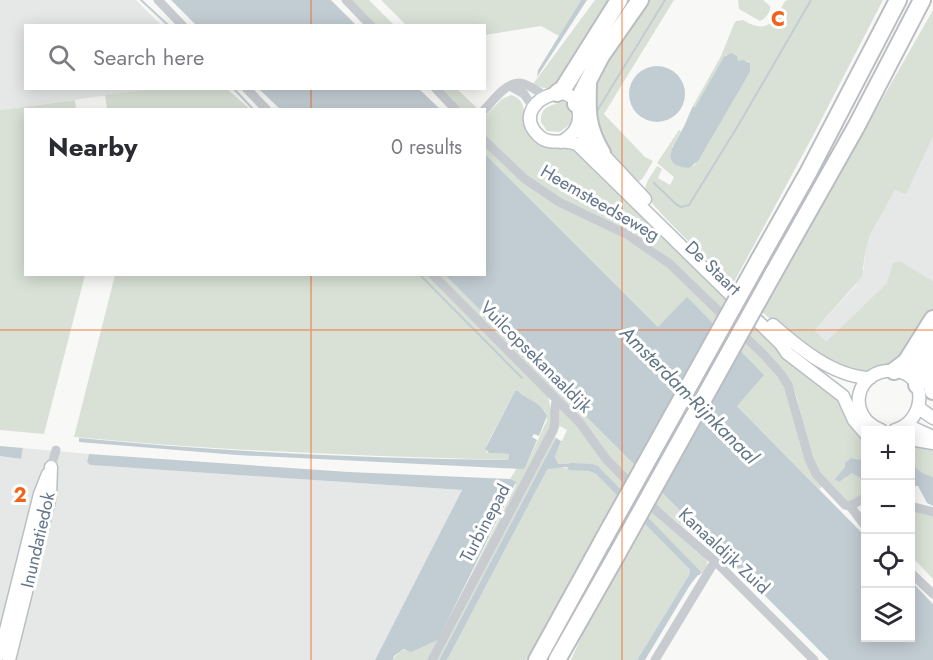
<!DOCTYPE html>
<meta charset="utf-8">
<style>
:root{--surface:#fff;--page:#f7f7f7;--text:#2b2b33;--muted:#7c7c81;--line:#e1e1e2}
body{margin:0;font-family:Jost,sans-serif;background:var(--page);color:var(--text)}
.controls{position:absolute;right:18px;bottom:18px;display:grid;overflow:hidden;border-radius:0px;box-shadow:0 3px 15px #0003}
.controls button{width:54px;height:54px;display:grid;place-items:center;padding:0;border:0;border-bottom:2px solid var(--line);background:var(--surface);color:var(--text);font:30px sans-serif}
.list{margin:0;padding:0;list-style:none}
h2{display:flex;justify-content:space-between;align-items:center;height:78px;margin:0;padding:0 24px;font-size:26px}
h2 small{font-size:20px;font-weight:400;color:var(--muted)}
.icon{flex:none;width:33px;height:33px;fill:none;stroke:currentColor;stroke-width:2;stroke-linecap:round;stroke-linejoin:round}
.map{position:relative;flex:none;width:933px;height:660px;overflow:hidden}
.search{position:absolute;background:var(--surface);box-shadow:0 3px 15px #0003;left:24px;top:24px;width:462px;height:66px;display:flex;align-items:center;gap:15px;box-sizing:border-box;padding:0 21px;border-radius:0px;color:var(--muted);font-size:22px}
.panel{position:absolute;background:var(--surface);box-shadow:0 3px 15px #0003;left:24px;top:108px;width:462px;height:168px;border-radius:0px}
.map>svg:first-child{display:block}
</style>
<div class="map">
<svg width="933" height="660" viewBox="0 0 933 660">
<rect width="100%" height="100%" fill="#f8f9f6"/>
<path fill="#e6e8e7" d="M0 0H136L161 25 26 26V88L153 89 0 110Z
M933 137V281L900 261 887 283 826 343 815 330 856 285 864 268 865 253 870 235 895 190 906 193Z
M23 448 89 454 87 462 90 465 462 490 375 660H0V456L21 459Z"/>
<path fill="#d9e1d6" d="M350 0H369L394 25H375Z
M381 0H581L559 36 541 26 485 35 484 26 406 25Z
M595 0H614L556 86C547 90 541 88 533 84Z
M644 0H674L604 114 645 157 653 161 643 178 637 183 605 151 590 99 599 69Z
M738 0H763L770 6C771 12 766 18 760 21L739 9Z
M788 0H883L815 132 733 284C721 272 645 202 645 192 644 183 653 173 657 166L662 169 658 178 670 185 674 177 657 163 679 130 681 131 672 147 694 166 750 72V63L747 61 739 62 726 55 695 107 693 106 721 56 734 24 736 21 743 20C768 35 773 22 785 1Z
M933 10V137L906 194 895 190 870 235 865 253 862 277 815 330 826 342 887 283 893 263 900 261 933 281V310L909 348 893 365 879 366 863 374H857L802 347 761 311Z
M153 89H227L250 109H107L105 95Z
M438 89H457L478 109H459Z
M511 95C532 101 519 124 531 138 542 150 553 146 566 148 572 148 578 153 583 156L836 394 865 438 866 460 854 458 845 467 839 482 852 472 865 481V494L849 503 816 468 802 420 797 398 791 382 751 337 674 262 647 242 618 226 572 206 537 184 485 135V116L502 99Z
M75 100 76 109 26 110V274L85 275 44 434 0 430V110Z
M564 101C572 108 573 114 570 124L560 132 547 131 541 122C540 105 552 106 564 101Z
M484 144 524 181 616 232 664 263 779 374 822 487 819 489 737 406 739 350 712 322 658 327 485 154Z
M115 275H427L548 396 551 411 557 405 704 556C710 563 707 567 703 574L699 572 600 468 558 465 555 457 561 441H562L567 430 560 426 555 437 556 438 439 660H393C400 646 424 644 438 640L513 491 516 485 510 479 517 468H525L547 420 545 411 518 391H515L486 446V452L489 453 509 454 508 460C363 456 218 451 74 437Z
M435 275H445L740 571 656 505Z
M910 443 933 449V477C912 470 911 464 910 443Z
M557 467 589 471 596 474 690 570 689 575 637 660H571L587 624 636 537 603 522 526 660H447L547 470Z
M910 509 933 515V579L911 556Z"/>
<path fill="#c2cdd3" d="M171 0H331L356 25H196Z
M581 0H587L537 77 538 70Z
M731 53 737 56 738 61 743 60 750 63V72L698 161 689 168C653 165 680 138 686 122 688 117 690 112 693 106L695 107 724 57Z
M629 94a28 28 0 1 1 56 0a28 28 0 1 1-56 0Z
M259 89H419L440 109H280Z
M485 154 658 327 687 297 764 375 737 406 865 536 866 638H910L911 581 933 604V660H829L445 275 484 274Z
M515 391H518C528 400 542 403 547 416L539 436 534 434 532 437 537 440 525 468 522 469 237 455 79 442V438C222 452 365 458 508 460L509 454 489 453 485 449Z
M556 438 561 441 555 457 558 464H569L570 463 592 464 598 466 701 572 700 575H698L690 585 645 660H637L689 575 690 570 596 474 589 471 569 470 567 467 549 469 547 470 447 660H439Z
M0 446 23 448 21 459 0 456Z
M911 453C913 469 919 472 933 477V506L927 503 918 486H911Z
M89 454 349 472 510 479 516 482 438 640 411 652 404 649 394 656 393 660H375L462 490 90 465 87 462Z
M851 458 865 460V481L852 473 839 482 835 479 845 467V463Z"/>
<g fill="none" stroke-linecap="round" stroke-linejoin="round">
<path stroke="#c2cdd3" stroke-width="2" d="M141 0 169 26
M233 88 254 110
M597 111 665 0
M654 183 677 205 681 207 689 205 739 124 811 0
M419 274 522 378"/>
<defs>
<path id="secondary" d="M577 127 592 147 602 153 645 199
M561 142C570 137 579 129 579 117 581 69 504 104 539 136 551 147 565 137 578 145L781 344 787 353 843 396 854 420 866 434
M773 325C799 348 834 377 870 378
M919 408 933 418
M902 428 911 427 933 437
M881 430C844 416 856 367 895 371 930 374 925 422 895 430
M910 439 933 443
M0 654 40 494 48 474
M9 660 50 496 51 467"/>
<path id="highway" d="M588 85C587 113 587 128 602 153
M557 93 563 89 619 0
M576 104 601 56 640 0
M759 260 808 173 898 0
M773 274 856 127 922 0
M933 358 931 376 933 391
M894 371 906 362 933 319
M917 385V368L933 342
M537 660 602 542
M557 660 616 556"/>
</defs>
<use href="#secondary" stroke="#babfc4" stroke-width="15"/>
<use href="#highway" stroke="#babdc1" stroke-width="20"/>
<path stroke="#c8ccd0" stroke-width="9" d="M158 0 183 26
M346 0 371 26
M510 86 524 94 533 107
M246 88 267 110
M435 88 456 110
M484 110C493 101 505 83 519 83 528 83 538 92 545 96
M484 140 525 179 559 202 628 235 670 264 764 355 781 374 788 385 809 459 816 474 845 505 850 506
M432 274 580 423 606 459 657 511 715 561 814 660
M51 467 56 450
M850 506 866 527
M850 506 866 497
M910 506 933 512
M910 572 933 594
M432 660 553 430C557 420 552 409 557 400
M655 660 715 561"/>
<use href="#secondary" stroke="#fff" stroke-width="12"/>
<use href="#highway" stroke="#fff" stroke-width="16"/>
<defs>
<path id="highway-bridge" d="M602 542 759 260
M616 556 773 274"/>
</defs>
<use href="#highway-bridge" stroke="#babdc1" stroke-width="20" stroke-linecap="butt"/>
<use href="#highway-bridge" stroke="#fff" stroke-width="16"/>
</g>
<path fill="none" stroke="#f3621b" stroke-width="1.5" stroke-opacity="0.55" d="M311 0V26M622 0V660M311 88V110M311 274V660M0 330H933"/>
<g text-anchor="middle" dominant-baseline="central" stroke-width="6" stroke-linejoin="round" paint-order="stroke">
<g font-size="18" fill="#65768a" stroke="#fff">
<text transform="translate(600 203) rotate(30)">Heemsteedseweg</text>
<text transform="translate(713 268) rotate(44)">De Staart</text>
<text transform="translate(536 357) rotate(45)">Vuilcopsekanaaldijk</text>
<text transform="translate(485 523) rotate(-62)">Turbinepad</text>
<text transform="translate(38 540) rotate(-77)">Inundatiedok</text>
<text transform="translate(724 551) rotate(43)">Kanaaldijk Zuid</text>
</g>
<g font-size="20" font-style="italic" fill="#617785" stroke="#fff">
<text transform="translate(689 395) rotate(45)">Amsterdam-Rijnkanaal</text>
</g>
</g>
<g font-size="20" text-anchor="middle" font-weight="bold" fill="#f3621b" stroke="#fff" stroke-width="6" stroke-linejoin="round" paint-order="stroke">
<text x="778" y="26">C</text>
<text x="20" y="502">2</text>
</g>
</svg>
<div class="controls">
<button>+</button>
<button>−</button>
<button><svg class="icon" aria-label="locate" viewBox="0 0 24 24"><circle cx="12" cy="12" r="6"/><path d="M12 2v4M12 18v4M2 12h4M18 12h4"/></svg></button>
<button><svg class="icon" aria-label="layers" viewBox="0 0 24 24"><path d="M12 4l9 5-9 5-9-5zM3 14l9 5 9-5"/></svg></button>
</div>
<div class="search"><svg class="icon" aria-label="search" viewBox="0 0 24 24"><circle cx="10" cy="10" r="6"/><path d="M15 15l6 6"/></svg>Search here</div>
<section class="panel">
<h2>Nearby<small>0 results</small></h2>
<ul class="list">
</ul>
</section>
</div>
